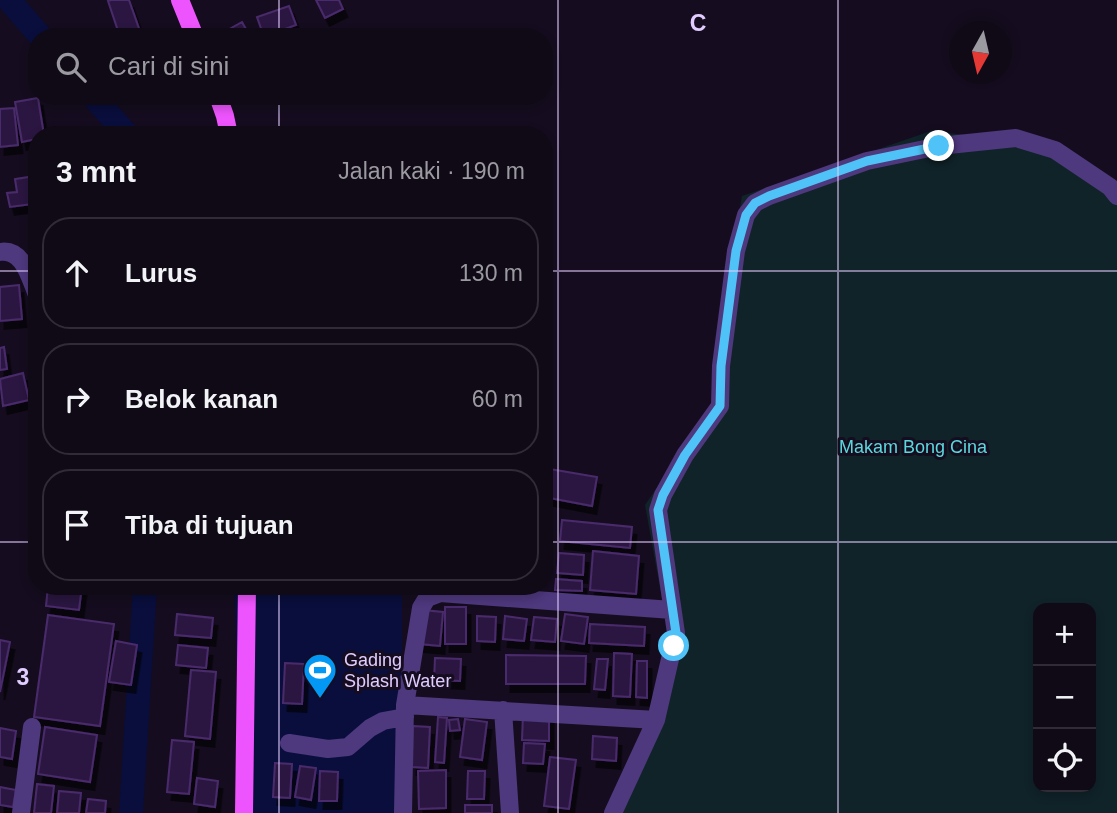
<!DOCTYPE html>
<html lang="id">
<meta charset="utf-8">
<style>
:root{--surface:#100a17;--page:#191320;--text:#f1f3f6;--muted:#9c9aa1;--line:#302b36}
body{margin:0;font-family:Helvetica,sans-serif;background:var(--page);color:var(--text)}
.controls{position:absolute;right:21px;bottom:21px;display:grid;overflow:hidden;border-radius:14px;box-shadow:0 4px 10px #0003}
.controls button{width:63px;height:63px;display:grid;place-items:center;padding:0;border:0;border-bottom:2px solid var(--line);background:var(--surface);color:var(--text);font:35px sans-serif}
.compass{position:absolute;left:949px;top:21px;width:63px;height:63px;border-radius:50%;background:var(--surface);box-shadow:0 4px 10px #0003;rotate:188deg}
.stop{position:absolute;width:21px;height:21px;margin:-16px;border:5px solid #4fc3f7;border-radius:50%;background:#fff}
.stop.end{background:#4fc3f7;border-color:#fff;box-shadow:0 2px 7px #0008}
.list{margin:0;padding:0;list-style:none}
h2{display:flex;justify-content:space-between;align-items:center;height:91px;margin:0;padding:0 28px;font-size:30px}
h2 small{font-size:23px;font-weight:400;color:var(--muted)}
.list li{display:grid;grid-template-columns:46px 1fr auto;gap:21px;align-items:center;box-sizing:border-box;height:112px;margin:0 14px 14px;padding:0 14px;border:2px solid var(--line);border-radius:28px}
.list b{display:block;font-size:26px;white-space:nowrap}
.list em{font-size:23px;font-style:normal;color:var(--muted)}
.icon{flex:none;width:38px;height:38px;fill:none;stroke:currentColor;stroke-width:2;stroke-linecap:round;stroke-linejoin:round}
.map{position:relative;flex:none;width:1117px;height:813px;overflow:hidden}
.search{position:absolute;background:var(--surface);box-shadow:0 4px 10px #0003;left:28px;top:28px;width:525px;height:77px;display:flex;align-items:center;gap:18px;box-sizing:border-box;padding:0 24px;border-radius:28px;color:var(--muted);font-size:26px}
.panel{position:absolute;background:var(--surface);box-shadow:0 4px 10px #0003;left:28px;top:126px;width:525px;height:469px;border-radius:28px}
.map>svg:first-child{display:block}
</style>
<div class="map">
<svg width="1117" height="813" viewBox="0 0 1117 813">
<defs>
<filter id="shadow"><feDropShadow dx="4.5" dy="8" stdDeviation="0" flood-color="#0009"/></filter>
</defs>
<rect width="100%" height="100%" fill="#150d1f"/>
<path fill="#102329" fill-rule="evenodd" d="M931 131 1061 146 1117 200V813H610L653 719 669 637 645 505 714 405 722 310 742 196ZM1038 608H1091V787H1038Z"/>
<path fill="#090e3c" d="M234 586H402V813H242Z"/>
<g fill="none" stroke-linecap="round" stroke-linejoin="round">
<path stroke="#090e3c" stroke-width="24" d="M9 0 41 37
M93 96 127 135
M131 813 145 586"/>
</g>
<path fill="#2c1940" stroke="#4a2b6c" stroke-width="2" filter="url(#shadow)" d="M111 0H129L142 37H120L108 1Z
M316 0H339L343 9 325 18Z
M289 6 296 25 264 37 257 17Z
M242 22 250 36 215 37Z
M38 98 44 135H37V139L22 142 15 102Z
M14 108 18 145 0 147V109Z
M29 177 33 204 10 207 7 193 17 192 15 179Z
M19 285 22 319 0 321V287Z
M4 347 7 369 0 370V348Z
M23 373 29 400 3 406 0 379Z
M544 468 597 477 592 506 544 497Z
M562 520 632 527 630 548 560 541Z
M593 551 639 556 636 594 590 590Z
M559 553 584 555 583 575 557 573Z
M556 579 582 581V591L555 590Z
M48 586H82L79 610 46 606Z
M445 607H466V644H445Z
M423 610 443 612 440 646 419 644Z
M177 614 213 618 211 638 175 635Z
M565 614 588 617 584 644 561 641Z
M48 615 114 624 100 726 34 717Z
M477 616 496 617 495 642 477 641Z
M505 616 527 619 524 641 503 639Z
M534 617 557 619 555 642 531 640Z
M590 624 645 627 644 646 589 643Z
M0 640 10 642 0 692Z
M116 641 137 645 131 685 109 682Z
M178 645 208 648 206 668 176 665Z
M614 653 632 654 630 697 613 696Z
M506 655 586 656 585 684H506Z
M435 658 461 659 460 681 434 680Z
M597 659H608L605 690 594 689Z
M637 661H647V698L636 697Z
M285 663 304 664 302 704 283 703Z
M191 670 216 672 210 739 185 736Z
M523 714 549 715V741L522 740Z
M438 717 447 718 444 763 435 762Z
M458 719 460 730 450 731 449 720Z
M465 719 487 722 482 760 460 757Z
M413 726 430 727 428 768 412 767Z
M45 727 97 735 90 782 38 774Z
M0 728 16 731 12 759 0 757Z
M593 736 617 738 616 761 592 759Z
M172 740 194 742 189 794 167 792Z
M524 743 545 744 543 764 523 763Z
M550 757 576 760 569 809 544 806Z
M275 763 292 764 290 798 273 797Z
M300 766 316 768 311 800 295 797Z
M446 770V808L419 809 418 771Z
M320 771 338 772 337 801H319Z
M468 771H485L484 799H467Z
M197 778 218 781 215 807 194 804Z
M37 784 54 786 51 813H34Z
M0 787 16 790 13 807 0 805Z
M59 791 81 793 79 813H57Z
M88 799 106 801 105 813H86Z
M465 805H492V813H465Z"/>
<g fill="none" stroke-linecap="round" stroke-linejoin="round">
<path stroke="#4e387e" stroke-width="18" d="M0 252C23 248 30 278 37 295
M405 705 656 720
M503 710 510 813
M289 743 328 749 348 747 370 728 383 721 405 717
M21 813 32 727
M403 813 405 705 421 608 427 598 440 593 672 610
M613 813 656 720 676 633 658 510 663 495 685 455 720 406 721 366 736 251 746 215 755 203 769 196 867 161 939 146 1016 138 1055 150 1110 187 1117 196"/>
<path stroke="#ed54fd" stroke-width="18" d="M180 0 195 37
M218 96 225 116 229 135
M244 813 247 586"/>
</g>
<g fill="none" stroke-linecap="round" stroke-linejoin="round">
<path stroke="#4fc3f7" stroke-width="9" d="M674 646 676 633 658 510 663 495 685 455 720 406 721 366 736 251 746 215 755 203 769 196 867 161 939 146"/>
</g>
<path fill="none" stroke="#e0ccfe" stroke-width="2" stroke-opacity="0.55" d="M279 0V37M558 0V813M838 0V813M279 96V135M0 271H37M544 271H1117M0 542H37M544 542H1117M279 586V813"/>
<defs>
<symbol id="stadium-pin" viewBox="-11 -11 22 30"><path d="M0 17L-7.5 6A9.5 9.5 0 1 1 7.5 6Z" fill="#0398f3" stroke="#150d1f"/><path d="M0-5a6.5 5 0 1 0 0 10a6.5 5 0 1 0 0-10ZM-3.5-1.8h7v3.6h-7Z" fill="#fff"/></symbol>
</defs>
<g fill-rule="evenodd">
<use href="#stadium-pin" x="301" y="651" width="38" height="52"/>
</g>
<g text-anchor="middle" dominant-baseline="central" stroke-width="6" stroke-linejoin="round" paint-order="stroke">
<g font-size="18" fill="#59d9dd" stroke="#150d1f">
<text x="913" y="447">Makam Bong Cina</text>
</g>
<g font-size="18" fill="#e0ccfe" stroke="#150d1f" text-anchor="start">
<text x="344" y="660">Gading<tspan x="344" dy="21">Splash Water</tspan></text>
</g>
</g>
<g font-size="23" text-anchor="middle" font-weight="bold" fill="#e0ccfe" stroke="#150d1f" stroke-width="6" stroke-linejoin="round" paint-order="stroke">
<text x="698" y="31">C</text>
<text x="23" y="685">3</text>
</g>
</svg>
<div class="controls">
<button>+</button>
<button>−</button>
<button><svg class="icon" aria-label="locate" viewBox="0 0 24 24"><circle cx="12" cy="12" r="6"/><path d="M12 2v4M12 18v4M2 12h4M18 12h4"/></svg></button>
</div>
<svg class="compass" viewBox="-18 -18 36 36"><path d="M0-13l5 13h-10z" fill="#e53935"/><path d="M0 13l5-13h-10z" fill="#9c9aa1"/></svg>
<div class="stop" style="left:674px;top:646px"></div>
<div class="stop end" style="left:939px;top:146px"></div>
<div class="search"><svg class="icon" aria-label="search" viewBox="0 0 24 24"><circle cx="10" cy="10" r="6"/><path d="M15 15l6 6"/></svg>Cari di sini</div>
<section class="panel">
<h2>3 mnt<small>Jalan kaki · 190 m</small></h2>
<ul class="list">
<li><svg class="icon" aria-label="ahead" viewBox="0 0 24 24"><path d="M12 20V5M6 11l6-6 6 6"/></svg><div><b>Lurus</b></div><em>130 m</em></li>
<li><svg class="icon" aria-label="right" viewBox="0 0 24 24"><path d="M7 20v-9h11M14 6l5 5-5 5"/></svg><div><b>Belok kanan</b></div><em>60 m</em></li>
<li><svg class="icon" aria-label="arrive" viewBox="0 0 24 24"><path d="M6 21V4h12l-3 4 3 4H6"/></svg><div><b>Tiba di tujuan</b></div></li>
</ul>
</section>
</div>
